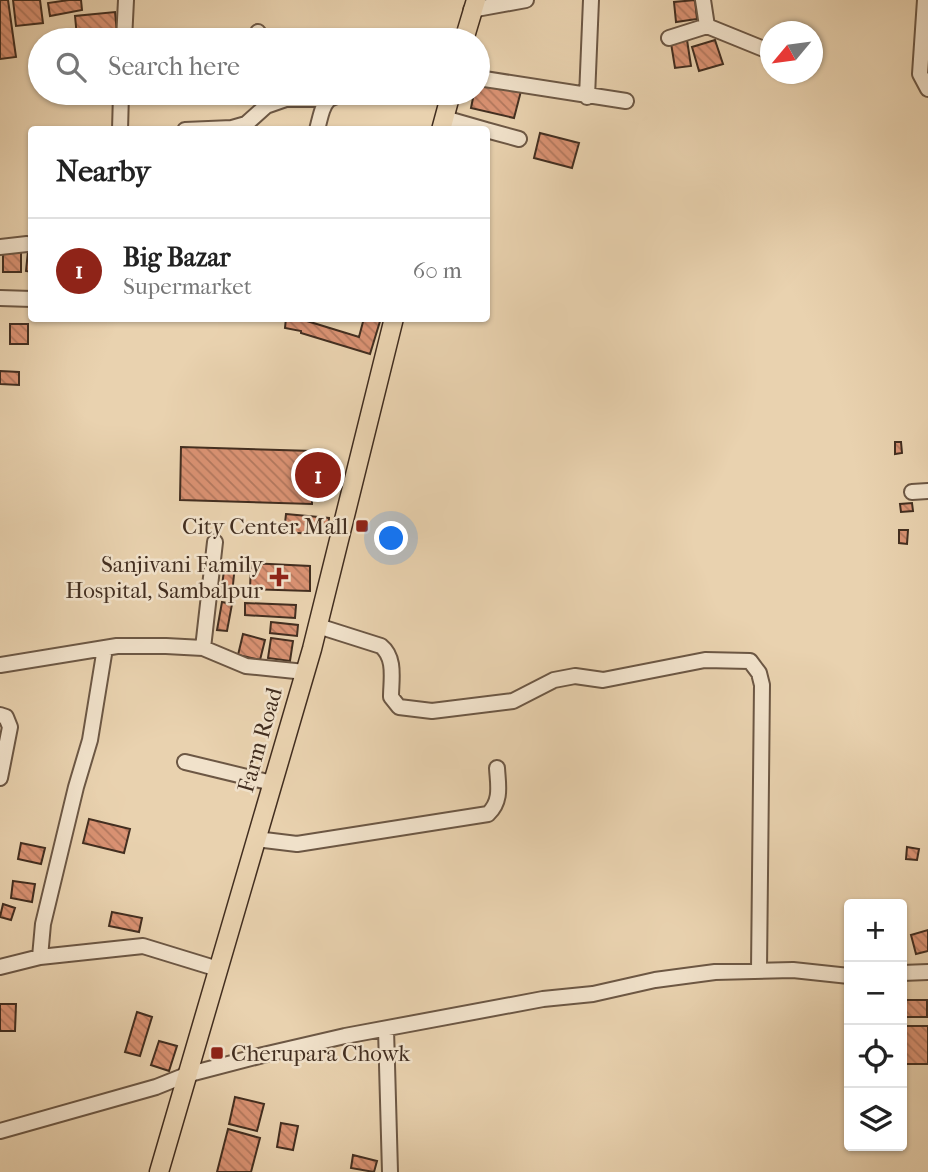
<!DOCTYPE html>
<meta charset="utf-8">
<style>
:root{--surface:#fff;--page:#f2f2f2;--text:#222;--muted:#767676;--line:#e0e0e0;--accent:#8f2418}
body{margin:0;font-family:"IM FELL French Canon",serif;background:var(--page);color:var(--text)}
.controls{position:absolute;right:21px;bottom:21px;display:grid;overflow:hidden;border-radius:7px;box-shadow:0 2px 5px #0004}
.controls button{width:63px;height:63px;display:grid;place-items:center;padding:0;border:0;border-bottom:2px solid var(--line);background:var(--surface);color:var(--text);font:35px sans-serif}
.compass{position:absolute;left:760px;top:21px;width:63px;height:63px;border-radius:50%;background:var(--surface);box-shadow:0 2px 5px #0004;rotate:241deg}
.you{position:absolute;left:392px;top:539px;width:24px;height:24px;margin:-18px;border:5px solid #fff;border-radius:50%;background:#1a73e8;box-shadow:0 0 0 10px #1a73e833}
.badge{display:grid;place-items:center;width:46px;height:46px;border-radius:50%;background:var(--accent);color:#fff;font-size:23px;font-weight:700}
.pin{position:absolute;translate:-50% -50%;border:4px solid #fff;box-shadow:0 2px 7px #0006}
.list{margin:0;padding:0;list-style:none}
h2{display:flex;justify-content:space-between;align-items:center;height:91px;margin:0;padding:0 28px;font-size:30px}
h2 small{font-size:23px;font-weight:400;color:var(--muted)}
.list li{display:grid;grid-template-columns:46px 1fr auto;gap:21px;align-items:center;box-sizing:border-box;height:105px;padding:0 28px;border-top:2px solid var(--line)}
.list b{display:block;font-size:26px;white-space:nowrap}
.list p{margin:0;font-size:23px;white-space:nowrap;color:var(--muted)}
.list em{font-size:23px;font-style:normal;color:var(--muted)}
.icon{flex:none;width:38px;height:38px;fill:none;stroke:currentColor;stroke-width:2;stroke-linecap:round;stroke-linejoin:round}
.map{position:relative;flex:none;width:928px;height:1172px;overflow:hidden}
.search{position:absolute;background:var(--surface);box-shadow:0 2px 5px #0004;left:28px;top:28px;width:462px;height:77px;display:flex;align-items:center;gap:18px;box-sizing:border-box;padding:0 24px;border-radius:38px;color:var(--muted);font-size:26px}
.panel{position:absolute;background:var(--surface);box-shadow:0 2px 5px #0004;left:28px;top:126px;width:462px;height:196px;border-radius:7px}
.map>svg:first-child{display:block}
</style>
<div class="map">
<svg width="928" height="1172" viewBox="0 0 928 1172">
<defs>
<pattern id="building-back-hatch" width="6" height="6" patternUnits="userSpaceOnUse" patternTransform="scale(1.75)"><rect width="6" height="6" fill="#da9273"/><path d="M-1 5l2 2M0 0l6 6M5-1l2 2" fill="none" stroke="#b2785e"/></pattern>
</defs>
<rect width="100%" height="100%" fill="#e9d2af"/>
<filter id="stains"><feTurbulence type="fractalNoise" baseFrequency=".00286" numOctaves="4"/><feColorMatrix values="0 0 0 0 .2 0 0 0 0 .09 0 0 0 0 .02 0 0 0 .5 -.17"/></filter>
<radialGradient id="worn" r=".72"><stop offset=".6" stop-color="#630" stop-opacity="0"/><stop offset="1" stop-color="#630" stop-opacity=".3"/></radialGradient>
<path fill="url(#building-back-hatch)" stroke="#422e20" stroke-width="2" d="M0 0H8L16 57 0 59Z
M13 0H40L43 23 16 26Z
M69 0H81L82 10 50 16 48 3Z
M695 0 697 19 676 22 674 2Z
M115 12 117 33 77 37 75 16Z
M687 40 691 66 675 68 671 43Z
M715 40 723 64 699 71 692 47Z
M478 80 521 91 514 118 471 108 474 93H478Z
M540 133 579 143 572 168 534 158Z
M28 251H32V272L26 271Z
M3 252H21V272H3Z
M286 318H308L307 321 359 337 364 318H381L370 354 301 333V331L285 328Z
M10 324H28V344H10Z
M0 371 19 372V385L0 384Z
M895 442H901L902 453 895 454Z
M181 447 313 451 312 504 180 500Z
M912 503 913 511 901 512 900 504Z
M286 514 329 518 328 535 284 532Z
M899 530H908L907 544 899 543Z
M225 563 235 565 232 594 221 593Z
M251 563 310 566V591L250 589Z
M222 602 232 604 227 631 217 630Z
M245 603 296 605 295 618 245 615Z
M271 622 298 625 297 636 270 633Z
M243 634 265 640 260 660 238 655Z
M271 638 293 641 290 661 268 658Z
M89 819 130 829 124 853 83 843Z
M21 843 45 848 41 864 18 859Z
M907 847 919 849 917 860 906 859Z
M13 881 35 884 32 902 11 898Z
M3 904 15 908 11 920 0 917Z
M112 912 142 918 139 932 109 926Z
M928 930V951L916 954 911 935Z
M902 1000H927V1017H902Z
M0 1004H16L15 1031H0Z
M137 1012 152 1017 140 1056 125 1052Z
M902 1026H928V1064H902Z
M159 1041 177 1046 169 1071 151 1065Z
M235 1097 264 1104 257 1131 229 1124Z
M281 1123 298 1126 293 1150 277 1147Z
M228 1129 260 1138 251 1172H217Z
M353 1155 377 1161 374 1172 351 1168Z"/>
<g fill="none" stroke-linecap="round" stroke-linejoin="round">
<defs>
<path id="minor" d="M703 0 707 26 771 52
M925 0 920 74 928 89
M471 10 526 0
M258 32 259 40
M669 38 707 26
M124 40 126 0
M478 78 626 101
M587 97 591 0
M444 118 486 130
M120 130 121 93
M185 130 232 128 246 124 266 106 286 99H328
M317 130C325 97 325 96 358 93
M486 130 519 139
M0 247 27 244
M0 298 32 299
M912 492 928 491
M318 626 381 646C396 658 391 680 391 697L399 707 432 711 513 701 554 680 575 676 603 680 705 660 750 661 759 673 762 685 759 970
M203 648 215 542
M0 665 117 646H166L203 648 246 666 305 672
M0 715 6 717 10 727 0 778
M185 762 272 783
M256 839 297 844 488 814C502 801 498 785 497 768
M40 957 43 924 76 787 90 740 105 648
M0 967 40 957 143 946 218 969
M902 973 928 972
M386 1029 390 1172
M0 1131 156 1087 186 1075 263 1055 345 1036 543 999 593 994 655 980 715 972 793 970 849 976"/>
<path id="major" d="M464 40 476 0
M441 130 451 93
M159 1172 312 649 394 318"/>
</defs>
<use href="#minor" stroke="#6c5744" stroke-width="18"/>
<use href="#major" stroke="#422e20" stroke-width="21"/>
<use href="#minor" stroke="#f1e2cb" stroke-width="14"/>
<use href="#major" stroke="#e9d2af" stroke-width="18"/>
</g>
<g fill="#8f2418" stroke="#f1e2cb" stroke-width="2.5">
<rect x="355" y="519" width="14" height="14" rx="3.5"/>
<path d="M275.5 566.5h7v7h7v7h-7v7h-7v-7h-7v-7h7z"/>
<rect x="210" y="1046" width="14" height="14" rx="3.5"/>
</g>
<g text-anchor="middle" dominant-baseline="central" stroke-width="5" stroke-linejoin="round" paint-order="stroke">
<g font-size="23" fill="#422e20" stroke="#f1e2cb" text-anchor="end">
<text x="348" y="526">City Center Mall</text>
<text x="263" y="564">Sanjivani Family<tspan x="263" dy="26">Hospital, Sambalpur</tspan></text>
<text x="231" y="1053" text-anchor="start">Cherupara Chowk</text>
</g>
<g font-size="23" fill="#422e20" stroke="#f1e2cb">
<text transform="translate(260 740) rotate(-74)">Farm Road</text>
</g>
</g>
<rect width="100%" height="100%" filter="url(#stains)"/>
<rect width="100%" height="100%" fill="url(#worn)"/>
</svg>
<div class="controls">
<button>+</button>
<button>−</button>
<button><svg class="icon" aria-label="locate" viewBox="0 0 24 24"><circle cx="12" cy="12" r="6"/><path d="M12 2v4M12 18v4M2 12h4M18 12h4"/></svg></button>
<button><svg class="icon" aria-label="layers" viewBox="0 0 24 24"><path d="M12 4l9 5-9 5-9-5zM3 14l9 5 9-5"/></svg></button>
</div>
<svg class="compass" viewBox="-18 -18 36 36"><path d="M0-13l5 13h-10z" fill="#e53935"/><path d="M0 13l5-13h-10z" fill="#767676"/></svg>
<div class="you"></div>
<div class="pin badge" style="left:318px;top:475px">1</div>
<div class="search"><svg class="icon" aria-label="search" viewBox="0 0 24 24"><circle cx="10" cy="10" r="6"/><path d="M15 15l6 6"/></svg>Search here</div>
<section class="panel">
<h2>Nearby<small></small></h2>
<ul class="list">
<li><span class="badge">1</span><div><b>Big Bazar</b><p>Supermarket</p></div><em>60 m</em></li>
</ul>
</section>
</div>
